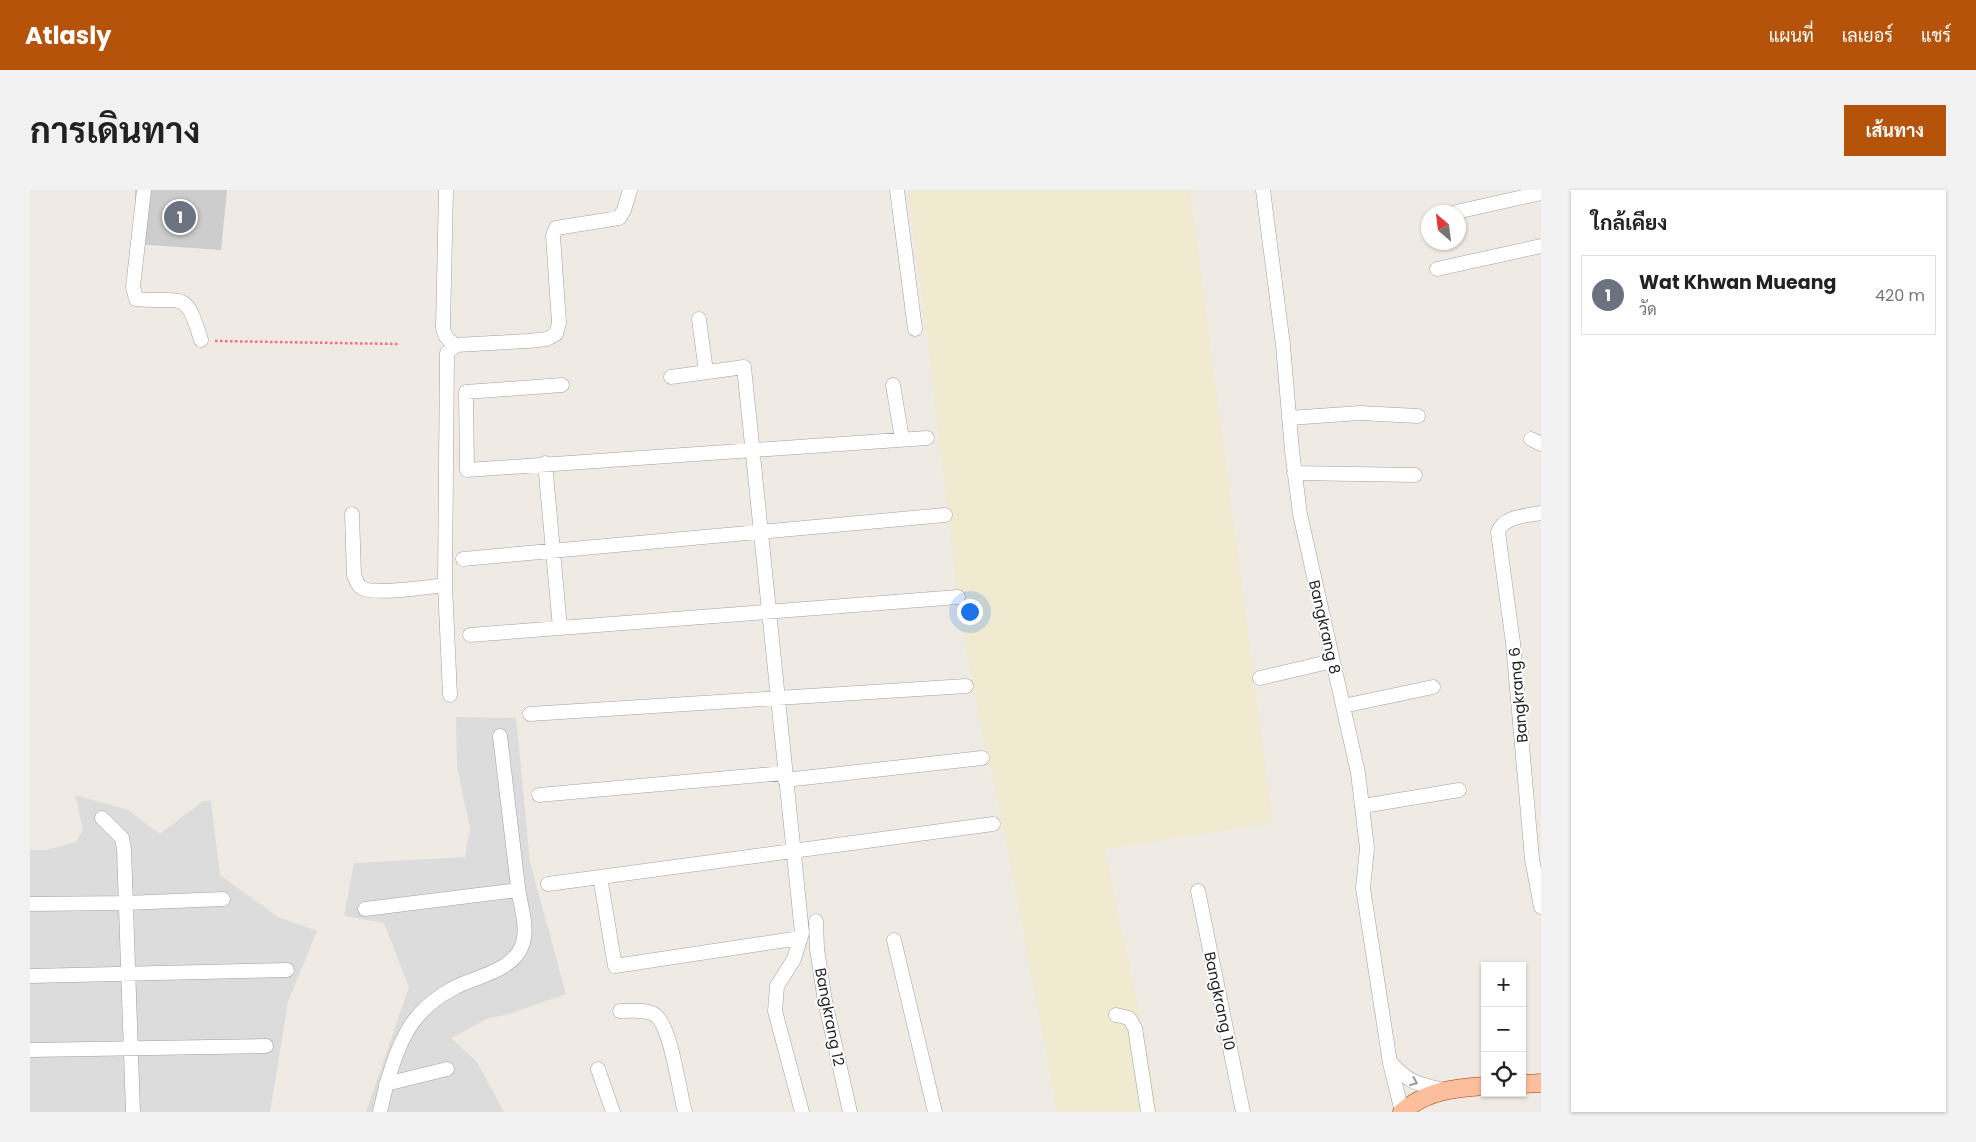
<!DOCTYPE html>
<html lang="th">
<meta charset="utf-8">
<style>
:root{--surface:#fff;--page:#f2f2f2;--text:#222;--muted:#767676;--line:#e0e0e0;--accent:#b45309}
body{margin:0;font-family:Poppins,Sarabun,sans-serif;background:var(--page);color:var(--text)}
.controls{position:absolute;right:15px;bottom:15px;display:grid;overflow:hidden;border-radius:0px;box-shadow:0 1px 4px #0004}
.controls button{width:45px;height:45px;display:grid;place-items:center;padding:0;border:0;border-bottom:1px solid var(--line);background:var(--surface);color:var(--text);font:25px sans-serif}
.compass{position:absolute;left:1391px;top:15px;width:45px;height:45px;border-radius:50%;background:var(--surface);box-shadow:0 1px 4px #0004;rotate:332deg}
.you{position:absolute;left:939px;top:421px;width:18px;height:18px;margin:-12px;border:4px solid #fff;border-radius:50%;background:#1a73e8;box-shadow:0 0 0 8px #1a73e833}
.badge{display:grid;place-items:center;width:32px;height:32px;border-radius:50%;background:var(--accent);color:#fff;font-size:16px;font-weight:700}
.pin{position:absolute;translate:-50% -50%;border:2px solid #fff;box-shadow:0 1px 5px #0006}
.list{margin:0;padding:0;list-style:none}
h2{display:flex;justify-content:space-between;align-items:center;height:65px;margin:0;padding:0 20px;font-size:21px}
h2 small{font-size:16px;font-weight:400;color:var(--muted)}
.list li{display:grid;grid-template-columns:32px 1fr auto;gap:15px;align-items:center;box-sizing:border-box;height:80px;margin:0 10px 10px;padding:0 10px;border:1px solid var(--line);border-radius:0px}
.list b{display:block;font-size:19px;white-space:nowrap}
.list p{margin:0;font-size:16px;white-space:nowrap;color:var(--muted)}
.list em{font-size:16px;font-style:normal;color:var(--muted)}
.icon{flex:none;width:28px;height:28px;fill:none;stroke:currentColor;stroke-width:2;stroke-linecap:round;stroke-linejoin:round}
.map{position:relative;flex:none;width:1511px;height:922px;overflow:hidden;border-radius:0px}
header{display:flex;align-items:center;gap:30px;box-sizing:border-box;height:70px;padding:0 25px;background:var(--accent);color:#fff}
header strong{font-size:24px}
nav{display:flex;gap:28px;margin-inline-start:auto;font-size:18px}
.intro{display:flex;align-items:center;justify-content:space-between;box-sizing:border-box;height:120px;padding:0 30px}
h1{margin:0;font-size:35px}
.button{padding:12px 22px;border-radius:0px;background:var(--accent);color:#fff;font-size:18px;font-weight:700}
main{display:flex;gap:30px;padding:0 30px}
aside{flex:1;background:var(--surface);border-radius:0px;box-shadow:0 1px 4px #0004}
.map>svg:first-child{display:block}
</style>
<header>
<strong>Atlasly</strong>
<nav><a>แผนที่</a><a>เลเยอร์</a><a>แชร์</a></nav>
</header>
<div class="intro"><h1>การเดินทาง</h1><a class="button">เส้นทาง</a></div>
<main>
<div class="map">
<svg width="1511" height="922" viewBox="0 0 1511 922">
<rect width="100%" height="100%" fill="#f0eae5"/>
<path fill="#dddcdc" d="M426 527 486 528 500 672 536 804 476 825 459 828 421 848 447 872 474 922H336L379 797 354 733 314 726 324 673 435 667 440 638 427 578Z
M45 605 98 620 130 644 173 611H181L190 685 248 727 287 741 258 812 240 922H0V660H16L46 652 53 639Z"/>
<path fill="#cdcdcd" d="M105 0H197L191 60 105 54Z"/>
<path fill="#efead0" d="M877 0H1160L1243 633 1075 659 1130 922H1027L980 673 930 433 895 128Z"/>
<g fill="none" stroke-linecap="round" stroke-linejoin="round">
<defs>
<path id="minor" d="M114 0 103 97 106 109C154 114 155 97 171 150
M416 0 413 137C414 147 418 150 426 155
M867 0 885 139
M1233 0 1253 155 1262 261 1270 324 1328 583 1337 658 1333 698 1360 873 1372 922
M1426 22 1511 3
M1407 79 1511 56
M669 129 676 182
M641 187 714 177 772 743 764 769 747 796 745 821 772 922
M532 195 436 202 437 280 897 248
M863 195 872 249
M1259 228 1330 223 1388 226
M1501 249 1511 254
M515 273 530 438
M1264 283 1385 285
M1511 323C1496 326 1474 326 1468 342L1483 453 1502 669 1511 717
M322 324 324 385C326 390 327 395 332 398 343 405 399 397 415 395L420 505
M433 369 915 325
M415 395 417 163 426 155 498 151 517 149 526 144 529 133 523 46 526 38 589 28 594 20 600 0
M440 445 928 407
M1230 488 1303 471
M1313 516 1403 497
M500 524 936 496
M755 590 952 568
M509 605 754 583
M1333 616 1429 600
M72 628 92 648 94 659 103 922
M570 687 585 776 770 748
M518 694 963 634
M1168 701 1213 922
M0 714 96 713 193 709
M335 719 488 700
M786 731 787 759 795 811 820 922
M864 750 905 922
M0 786 257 780
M590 821C601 821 614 819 624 824 641 834 649 901 655 922
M1086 825 1099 828 1105 838 1118 922
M0 860 236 856
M1361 873C1381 894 1386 893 1413 900
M568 879 583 922
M356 894 417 879
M350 922C356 894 368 849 387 827 396 816 409 806 422 799 445 786 484 782 493 753 498 735 490 715 488 697 482 647 476 596 470 546"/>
<path id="major" d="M1492 894 1511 893
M1372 922C1396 901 1424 898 1455 896"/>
</defs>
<use href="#minor" stroke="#a0a0a0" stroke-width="15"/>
<use href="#major" stroke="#9a4400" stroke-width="19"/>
<path stroke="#fb6b7c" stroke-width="2.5" stroke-dasharray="2.5 2.5" stroke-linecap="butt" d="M185 151 368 154"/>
<use href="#minor" stroke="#fff" stroke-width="14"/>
<use href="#major" stroke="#fdbe9d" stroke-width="18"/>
</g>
<defs><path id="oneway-chevron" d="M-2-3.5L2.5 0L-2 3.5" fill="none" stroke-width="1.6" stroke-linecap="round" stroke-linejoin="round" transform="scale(1.25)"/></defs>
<use stroke="#9a9a9a" href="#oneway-chevron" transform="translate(1384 892) rotate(24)"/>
<g text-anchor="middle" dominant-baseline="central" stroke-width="4" stroke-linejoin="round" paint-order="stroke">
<g font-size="15" fill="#1f1f1f" stroke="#fff">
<text transform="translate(1295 437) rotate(77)">Bangkrang 8</text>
<text transform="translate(1488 505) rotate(-95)">Bangkrang 6</text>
<text transform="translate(1190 811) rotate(78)">Bangkrang 10</text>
<text transform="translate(800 827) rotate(79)">Bangkrang 12</text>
</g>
</g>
</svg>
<div class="controls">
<button>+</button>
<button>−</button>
<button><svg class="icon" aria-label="locate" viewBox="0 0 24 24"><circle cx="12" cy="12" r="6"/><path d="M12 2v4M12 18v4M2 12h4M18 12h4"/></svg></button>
</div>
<svg class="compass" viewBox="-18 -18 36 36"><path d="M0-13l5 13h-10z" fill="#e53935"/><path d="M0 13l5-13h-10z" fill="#767676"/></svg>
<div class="you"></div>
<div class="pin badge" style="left:150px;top:27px;background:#6b7280">1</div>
</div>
<aside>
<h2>ใกล้เคียง<small></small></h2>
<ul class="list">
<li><span class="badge" style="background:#6b7280">1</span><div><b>Wat Khwan Mueang</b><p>วัด</p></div><em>420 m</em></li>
</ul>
</aside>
</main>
